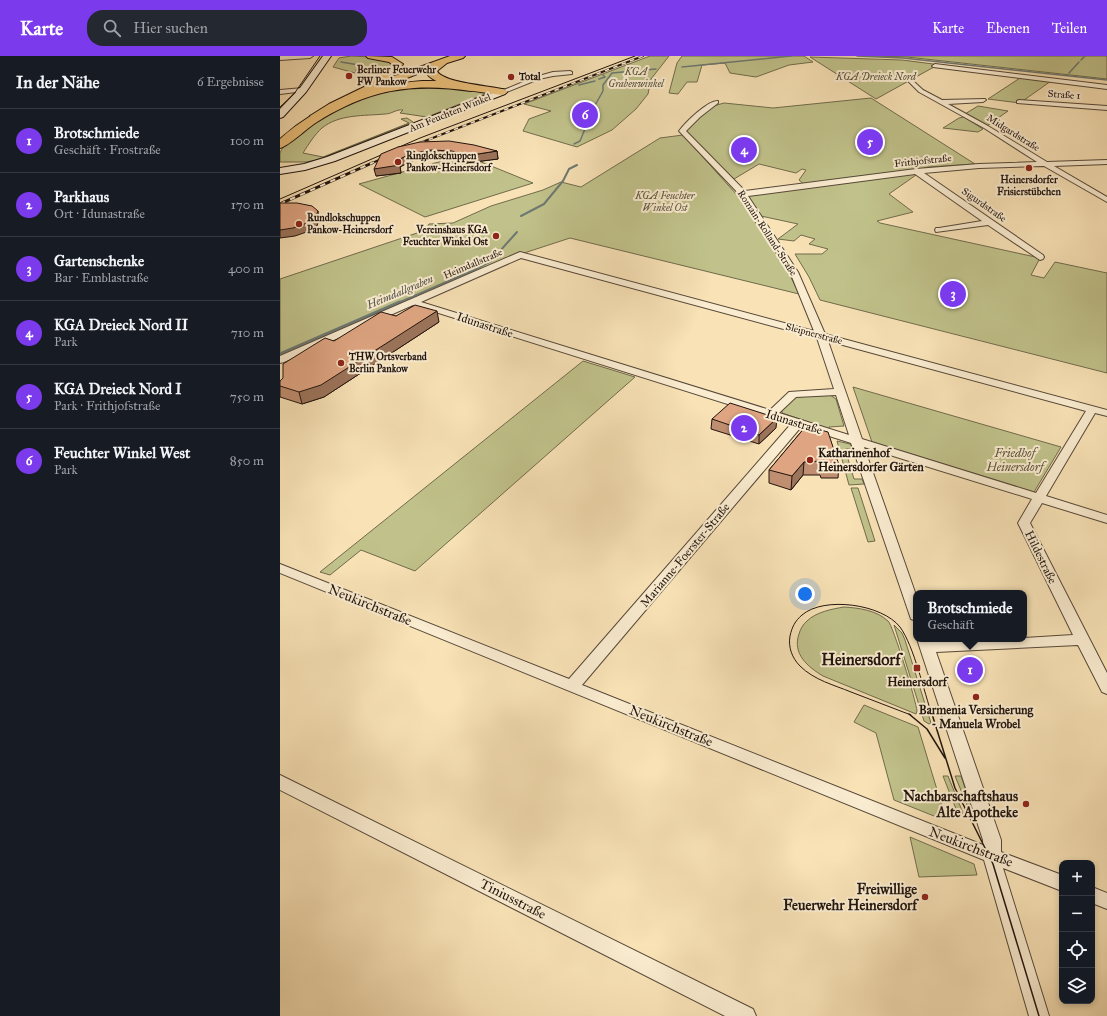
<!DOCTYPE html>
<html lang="de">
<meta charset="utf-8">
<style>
:root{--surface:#171b24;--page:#242831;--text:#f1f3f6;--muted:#9ea1a6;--line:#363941;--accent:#7c3aed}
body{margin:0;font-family:"IM FELL Great Primer",serif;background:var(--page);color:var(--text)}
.controls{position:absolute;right:12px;bottom:12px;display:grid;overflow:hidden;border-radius:8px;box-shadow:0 2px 6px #0003}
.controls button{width:36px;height:36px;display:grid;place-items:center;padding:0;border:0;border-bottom:1px solid var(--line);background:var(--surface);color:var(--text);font:20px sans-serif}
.you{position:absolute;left:525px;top:538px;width:14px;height:14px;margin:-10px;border:3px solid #fff;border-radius:50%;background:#1a73e8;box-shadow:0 0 0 6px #1a73e833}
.badge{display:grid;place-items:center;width:26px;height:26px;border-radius:50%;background:var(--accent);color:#fff;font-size:13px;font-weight:700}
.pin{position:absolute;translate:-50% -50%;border:2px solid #fff;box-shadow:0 1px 4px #0006}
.popup{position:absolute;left:633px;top:534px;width:114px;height:52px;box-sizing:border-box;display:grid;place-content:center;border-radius:8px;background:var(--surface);filter:drop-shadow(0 1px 3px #0005);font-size:13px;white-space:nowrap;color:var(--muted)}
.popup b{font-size:15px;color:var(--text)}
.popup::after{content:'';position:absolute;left:50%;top:100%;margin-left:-8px;border:8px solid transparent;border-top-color:var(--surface)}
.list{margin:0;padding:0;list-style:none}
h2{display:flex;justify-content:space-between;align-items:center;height:52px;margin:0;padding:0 16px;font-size:17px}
h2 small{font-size:13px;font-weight:400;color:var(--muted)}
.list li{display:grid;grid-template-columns:26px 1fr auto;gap:12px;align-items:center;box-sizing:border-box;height:64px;padding:0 16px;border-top:1px solid var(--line)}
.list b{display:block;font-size:15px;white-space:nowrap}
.list p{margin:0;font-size:13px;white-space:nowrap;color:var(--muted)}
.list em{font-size:13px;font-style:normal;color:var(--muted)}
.icon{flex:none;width:22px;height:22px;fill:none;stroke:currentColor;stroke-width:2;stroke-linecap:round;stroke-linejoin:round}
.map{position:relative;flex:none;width:827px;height:960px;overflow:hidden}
header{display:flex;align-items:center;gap:24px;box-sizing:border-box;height:56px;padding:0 20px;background:var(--accent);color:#fff}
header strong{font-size:19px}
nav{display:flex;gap:22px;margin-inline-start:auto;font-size:14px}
.search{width:280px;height:36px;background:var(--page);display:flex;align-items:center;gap:10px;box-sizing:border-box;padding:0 14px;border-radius:16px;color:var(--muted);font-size:15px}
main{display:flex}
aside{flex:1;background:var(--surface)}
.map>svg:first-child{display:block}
</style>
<header>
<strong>Karte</strong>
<div class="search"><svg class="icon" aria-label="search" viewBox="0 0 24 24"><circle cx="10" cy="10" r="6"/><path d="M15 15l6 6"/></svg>Hier suchen</div>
<nav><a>Karte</a><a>Ebenen</a><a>Teilen</a></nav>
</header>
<main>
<aside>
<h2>In der Nähe<small>6 Ergebnisse</small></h2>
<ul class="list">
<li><span class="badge">1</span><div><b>Brotschmiede</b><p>Geschäft · Frostraße</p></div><em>100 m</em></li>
<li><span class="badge">2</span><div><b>Parkhaus</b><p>Ort · Idunastraße</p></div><em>170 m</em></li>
<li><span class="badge">3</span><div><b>Gartenschenke</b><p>Bar · Emblastraße</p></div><em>400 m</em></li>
<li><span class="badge">4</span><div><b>KGA Dreieck Nord II</b><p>Park</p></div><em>710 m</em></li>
<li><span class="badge">5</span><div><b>KGA Dreieck Nord I</b><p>Park · Frithjofstraße</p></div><em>750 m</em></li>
<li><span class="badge">6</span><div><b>Feuchter Winkel West</b><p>Park</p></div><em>850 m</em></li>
</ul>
</aside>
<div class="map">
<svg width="827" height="960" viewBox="0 0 827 960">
<rect width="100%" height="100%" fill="#f8e2b6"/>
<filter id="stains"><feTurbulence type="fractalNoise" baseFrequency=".005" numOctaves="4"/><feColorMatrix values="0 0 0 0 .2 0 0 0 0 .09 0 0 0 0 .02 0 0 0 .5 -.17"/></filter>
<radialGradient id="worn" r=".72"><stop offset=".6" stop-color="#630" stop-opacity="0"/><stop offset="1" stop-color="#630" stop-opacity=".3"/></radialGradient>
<path fill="#c1c28b" stroke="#706b4c" d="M71 0 91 1 113 6 114 12 102 20 75 17 53 11 59 2Z
M370 0H389L371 23 368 38 356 53 332 74 297 91 243 75 249 63 271 55 244 48Z
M402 0H524L533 6 509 9 476 21 450 17 445 7 422 9 417 26H407L398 38 389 37 397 7Z
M592 0H827V23L627 1Z
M530 1 622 4 661 9 654 11 596 43Z
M740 22 771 25 740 47 708 43Z
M140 28 202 36 205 38 147 61 120 57 123 54C116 53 112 58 105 58 84 60 59 58 42 72 35 78 28 89 23 97L43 101 129 67 121 63 127 62 133 66 37 104 26 106H0C0 104 0 100 0 97 6 79 62 49 80 42 98 35 120 33 140 28Z
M591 42 695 108 648 111 634 115 636 119 609 138 633 156 597 165 600 167 760 202 751 219 764 222 775 206 827 217V317L540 244 529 221 515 198H542L548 193 529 188 535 183 521 179 514 185 498 183 518 168 481 160 467 140 526 130 519 124 526 114 522 113 516 117 479 108 454 123 408 80 406 75 412 67 430 51 444 47 493 52Z
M698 50 728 55 707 70 685 58Z
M684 61 703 73 698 76 663 72 679 62Z
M403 79 457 139 508 215 519 238 290 182 238 199 0 301V223L146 174 149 168 173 167 211 150 263 134 281 126 301 131 380 82Z
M184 99 253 127 145 161 79 128Z
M303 305 355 321 135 515 81 494 50 519 40 516Z
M573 331 781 391 754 436 592 386Z
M550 339 556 343 564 370 549 371V373L502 357V353L515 341Z
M557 385 570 388 573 393H565L574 423H582L584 428 569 429Z
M571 432H578L595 485 588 486Z
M564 551C579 552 596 554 608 565 613 569 636 645 637 655L636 658 543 620C528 611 512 598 519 578 520 574 523 568 527 565 536 556 552 553 564 551Z
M614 569 622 577 625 584 651 667 649 668 644 665Z
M584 649 638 671 665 760H654L614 744 596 677 574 666Z
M663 720H668L683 757 678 758Z
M675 720H681L693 755 690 756Z
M630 781 694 808 697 819 639 821Z"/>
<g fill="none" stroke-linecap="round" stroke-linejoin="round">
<path stroke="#6d7973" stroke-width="1.5" d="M577 0 623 2 827 24
M801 4 805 0
M61 6 79 9 76 15 83 18 100 17
M402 11 511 0
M789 17 799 6
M319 23 325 21 323 19
M299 29 315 25
M294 88 300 85 314 51 323 35V29L332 17 376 13"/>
<path stroke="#6d7973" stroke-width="2" d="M241 160 264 148 283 125 289 113 297 109
M118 247 194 214 211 205 237 176"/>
<path stroke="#6d7973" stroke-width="3" d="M0 298 120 246"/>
<defs>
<path id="street" d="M0 0H33L30 2 0 4Z
M655 8 827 29V33L653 11 652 10Z
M290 15 292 16V18L273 20 259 23 224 37 219 36 255 21 273 16Z
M630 22 643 34 662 44 705 43 706 44 703 46 668 48 708 70 767 106 827 104V108L774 110 827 141V146L764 110 699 112 644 117 763 199 764 201 763 203 760 204 708 169 656 176 655 174 656 172H659L702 165 635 118 468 140 518 216 545 278 827 354V360L815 357 766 440 827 459V467L762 447 750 467 827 617V638L822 636 798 589 656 596 721 784V796L782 819V835L723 812 769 960H749L704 804 0 517V508L289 623 511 368 133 249 4 306 0 307V300L240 196 534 275 510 216 460 139 399 75C405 67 428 44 438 45V47L420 61 406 75 465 135 636 113 699 108 757 106 704 72 639 36 627 24ZM241 202 537 282 554 333 509 336 490 354 141 246ZM548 285 806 355 756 437 582 383ZM556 339 569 379 499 357 516 341ZM521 371 571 387 631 563 636 565V539L584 391 752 443 738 467 793 579 744 582V583L652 586 651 583H637L703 784V789L302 629Z
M23 32 25 33V35L0 38V34Z
M739 44 827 50V54L737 47V45Z
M0 719 473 953 476 960H445L0 734Z
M812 831 827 837V853L812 847Z"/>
<path id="secondary" d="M43 0H51L26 36 3 61 0 62V53L20 32Z
M222 33 225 34 227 36 225 38 55 105 25 114 0 118V112L24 108 47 101Z"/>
<path id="primary" d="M86 0 112 1 123 8 118 17 89 31 86 30 84 28 86 26 111 13 113 9 109 6 88 2Z
M142 25C154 25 189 24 196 32L191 35C131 26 88 34 37 66 27 72 9 90 0 92V83C39 48 91 28 142 25Z"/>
<path id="highway" d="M170 0H185L183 2 167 7 157 15C162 27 212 30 226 34L227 36 222 39C203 36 159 33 147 18V14L92 36 40 62H32L30 60 49 48 84 31Z"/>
</defs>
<use href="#street" stroke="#564838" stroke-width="2"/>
<use href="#secondary" stroke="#20140e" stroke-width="2"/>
<use href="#primary" stroke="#20140e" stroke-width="2"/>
<use href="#highway" stroke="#20140e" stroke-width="2"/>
<use href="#street" fill="#faecd0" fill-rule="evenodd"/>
<use href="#secondary" fill="#faecd0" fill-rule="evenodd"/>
<use href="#primary" fill="#ecc17b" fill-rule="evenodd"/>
<use href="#highway" fill="#ecc17b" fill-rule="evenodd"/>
<path stroke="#20140e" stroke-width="1" d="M0 51 14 38 40 0
M0 143 140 82 355 0
M631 659C611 651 591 644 571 636 554 629 534 624 520 610 512 602 508 591 510 580 512 571 515 565 522 559 544 540 602 548 620 571 634 590 644 636 652 659"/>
<path stroke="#20140e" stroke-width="1.5" d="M629 658 647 673 665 702
M652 658 675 732 713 808 759 960"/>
<defs>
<path id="rail-far1" d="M132 90 363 0
M90 108 108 100"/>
<path id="rail" d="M0 148 92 107"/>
</defs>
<use href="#rail-far1" stroke="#20140e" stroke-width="2"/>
<use href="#rail" stroke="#20140e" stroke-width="3"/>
<use href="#rail-far1" stroke="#faecd0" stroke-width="1.5" stroke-dasharray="4.5" stroke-linecap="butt"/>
<use href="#rail" stroke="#faecd0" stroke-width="2" stroke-dasharray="5.5" stroke-linecap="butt"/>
</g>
<path fill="#c08e70" stroke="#20140e" d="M118 91 217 95 218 103 186 107 173 102 152 101 131 105 120 111 121 117 96 120Z
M116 260 159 266 44 341 22 348 0 341V325L54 285Z
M432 363 496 372 479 388 431 373Z
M526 370 559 409 558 422H541L540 419H523L511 434 489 427V414Z"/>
<path fill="#9c745b" stroke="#20140e" d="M151 94 152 101 131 105 120 111 121 117 96 120 94 113 118 104 130 98Z
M217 95 218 103 186 107 185 100Z
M38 155 39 163 37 170 32 174 15 180 0 182V174Z
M157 255 159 266 44 341 22 348 19 336Z
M497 362 496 372 479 388V379Z
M524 406 523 419 511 434 512 420Z"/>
<path fill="#dfa582" stroke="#20140e" d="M169 85 194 89 217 95 185 100 172 95 151 94 130 98 118 104 120 109 94 113 101 98 118 91 140 86Z
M0 147H17L32 150 38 155 35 162 30 166 13 172 0 174Z
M135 249 157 255 41 329 19 336 0 330V325L3 322V308L45 282 54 285 101 256 116 260Z
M450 347 497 362 479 379 432 363Z
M526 370 548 376 559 409H542L541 405 524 406 512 420 489 414Z"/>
<g fill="#8f2418" stroke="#faecd0" stroke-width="1.5">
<circle cx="69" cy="20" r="4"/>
<circle cx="231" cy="21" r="4"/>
<circle cx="118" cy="106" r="4"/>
<circle cx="749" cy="112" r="4"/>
<circle cx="19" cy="168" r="4"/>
<circle cx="216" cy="180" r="4"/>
<circle cx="61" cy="307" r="4"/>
<circle cx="530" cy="404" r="4"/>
<rect x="633" y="608" width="8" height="8" rx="2"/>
<circle cx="696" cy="641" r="4"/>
<circle cx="746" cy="748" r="4"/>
<circle cx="645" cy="841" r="4"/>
</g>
<g text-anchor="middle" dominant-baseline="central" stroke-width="4" stroke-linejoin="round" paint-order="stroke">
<g font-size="10" font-weight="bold" fill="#20140e" stroke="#faecd0" text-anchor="start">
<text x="77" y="14">Berliner Feuerwehr<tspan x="77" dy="12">FW Pankow</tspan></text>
<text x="239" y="21">Total</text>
<text x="126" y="100">Ringlokschuppen<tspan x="126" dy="12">Pankow-Heinersdorf</tspan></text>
<text x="749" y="124" text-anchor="middle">Heinersdorfer<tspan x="749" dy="12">Frisierstübchen</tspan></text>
<text x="27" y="162">Rundlokschuppen<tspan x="27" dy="12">Pankow-Heinersdorf</tspan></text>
<text x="208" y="174" text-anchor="end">Vereinshaus KGA<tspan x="208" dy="12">Feuchter Winkel Ost</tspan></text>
<text x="69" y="301">THW Ortsverband<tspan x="69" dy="12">Berlin Pankow</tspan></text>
</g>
<g font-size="10" font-style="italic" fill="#58513a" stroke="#faecd0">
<text x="356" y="16">KGA<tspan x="356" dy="12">Grabenwinkel</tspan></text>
<text x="596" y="21">KGA Dreieck Nord</text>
<text x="385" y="140">KGA Feuchter<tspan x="385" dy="12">Winkel Ost</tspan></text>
</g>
<g font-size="10" fill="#20140e" stroke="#faecd0">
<text transform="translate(784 39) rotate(4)">Straße 1</text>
<text transform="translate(170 57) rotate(-22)">Am Feuchten Winkel</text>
<text transform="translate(733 77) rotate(32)">Midgardstraße</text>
<text transform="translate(643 105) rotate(-6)">Frithjofstraße</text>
<text transform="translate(704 149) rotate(35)">Sigurdstraße</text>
<text transform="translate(487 177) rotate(57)">Romain-Rolland-Straße</text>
<text transform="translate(193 208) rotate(-23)">Heimdallstraße</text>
<text transform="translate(534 278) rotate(15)">Sleipnerstraße</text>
</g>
<g font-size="11" font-style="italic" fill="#4d4f49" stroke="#faecd0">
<text transform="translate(120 236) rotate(-23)">Heimdallgraben</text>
</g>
<g font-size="12" fill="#20140e" stroke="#faecd0">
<text transform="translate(205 269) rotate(18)">Idunastraße</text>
<text transform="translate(514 366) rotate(17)">Idunastraße</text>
<text transform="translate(405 499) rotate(-50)">Marianne-Foerster-Straße</text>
<text transform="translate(761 501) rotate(64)">Hildestraße</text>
</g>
<g font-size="12" font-weight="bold" fill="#20140e" stroke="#faecd0">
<text x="538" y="397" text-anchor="start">Katharinenhof<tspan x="538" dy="14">Heinersdorfer Gärten</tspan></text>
<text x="637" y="626">Heinersdorf</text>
<text x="696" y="654">Barmenia Versicherung<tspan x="696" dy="14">- Manuela Wrobel</tspan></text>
</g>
<g font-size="12" font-style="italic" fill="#58513a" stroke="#faecd0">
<text x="735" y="397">Friedhof<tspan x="735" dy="14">Heinersdorf</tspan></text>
</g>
<g font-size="14" fill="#20140e" stroke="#faecd0">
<text transform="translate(90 549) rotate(22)">Neukirchstraße</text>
<text transform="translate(391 670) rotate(22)">Neukirchstraße</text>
<text transform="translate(691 791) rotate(21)">Neukirchstraße</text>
<text transform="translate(233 843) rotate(27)">Tiniusstraße</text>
</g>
<g font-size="14" font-weight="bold" fill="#20140e" stroke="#faecd0" text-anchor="end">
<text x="738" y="740">Nachbarschaftshaus<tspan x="738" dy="16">Alte Apotheke</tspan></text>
<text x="637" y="833">Freiwillige<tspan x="637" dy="16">Feuerwehr Heinersdorf</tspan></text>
</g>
<g font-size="16" font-weight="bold" fill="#20140e" stroke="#faecd0">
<text x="581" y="603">Heinersdorf</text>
</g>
</g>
<rect width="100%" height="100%" filter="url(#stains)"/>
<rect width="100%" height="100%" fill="url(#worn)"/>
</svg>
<div class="controls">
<button>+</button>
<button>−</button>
<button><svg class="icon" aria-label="locate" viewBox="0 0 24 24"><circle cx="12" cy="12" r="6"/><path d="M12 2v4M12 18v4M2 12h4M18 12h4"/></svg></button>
<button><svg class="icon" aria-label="layers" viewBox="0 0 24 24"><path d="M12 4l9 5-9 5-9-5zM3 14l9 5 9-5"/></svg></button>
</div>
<div class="you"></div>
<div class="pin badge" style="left:690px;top:614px">1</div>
<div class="popup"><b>Brotschmiede</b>Geschäft</div>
<div class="pin badge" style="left:464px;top:372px">2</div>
<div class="pin badge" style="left:673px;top:238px">3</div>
<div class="pin badge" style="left:464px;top:94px">4</div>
<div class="pin badge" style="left:590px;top:86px">5</div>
<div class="pin badge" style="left:305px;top:59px">6</div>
</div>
</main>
